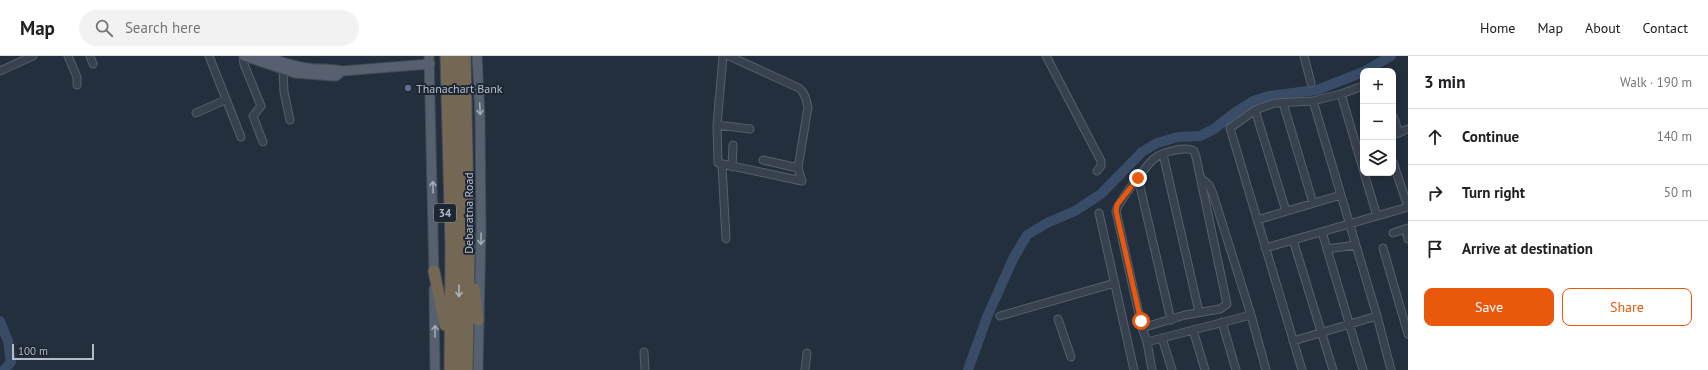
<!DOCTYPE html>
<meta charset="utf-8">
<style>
:root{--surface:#fff;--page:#f2f2f2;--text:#202124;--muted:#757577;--line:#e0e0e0;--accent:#ea580c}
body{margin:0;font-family:"PT Sans",sans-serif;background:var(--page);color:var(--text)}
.controls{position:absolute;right:12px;top:12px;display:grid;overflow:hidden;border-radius:8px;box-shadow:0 2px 10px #0003}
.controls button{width:36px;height:36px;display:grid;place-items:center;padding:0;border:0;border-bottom:1px solid var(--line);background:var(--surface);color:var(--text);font:20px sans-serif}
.scale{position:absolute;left:12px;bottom:10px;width:82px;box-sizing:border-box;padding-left:4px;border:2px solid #b4bcc9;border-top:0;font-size:11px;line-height:14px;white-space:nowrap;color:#b4bcc9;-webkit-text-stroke:3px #1d2633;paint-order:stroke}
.stop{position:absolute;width:12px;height:12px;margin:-9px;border:3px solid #ea580c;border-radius:50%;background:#fff}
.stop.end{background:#ea580c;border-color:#fff;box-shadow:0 1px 4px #0008}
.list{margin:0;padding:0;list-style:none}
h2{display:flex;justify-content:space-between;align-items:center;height:52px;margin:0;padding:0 16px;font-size:17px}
h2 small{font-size:13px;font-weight:400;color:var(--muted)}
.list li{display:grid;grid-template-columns:26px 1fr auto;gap:12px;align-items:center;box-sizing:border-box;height:56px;padding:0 16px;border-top:1px solid var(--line)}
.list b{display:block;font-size:15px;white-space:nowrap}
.list em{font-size:13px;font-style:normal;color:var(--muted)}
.actions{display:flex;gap:8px;padding:12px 16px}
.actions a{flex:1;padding:9px 0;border:1px solid var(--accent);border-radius:8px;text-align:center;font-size:14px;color:var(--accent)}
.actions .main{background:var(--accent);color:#fff}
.icon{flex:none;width:22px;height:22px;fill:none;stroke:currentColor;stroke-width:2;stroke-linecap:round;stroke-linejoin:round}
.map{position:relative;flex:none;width:1408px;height:314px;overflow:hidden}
header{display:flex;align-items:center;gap:24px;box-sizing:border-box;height:56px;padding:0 20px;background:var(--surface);border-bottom:1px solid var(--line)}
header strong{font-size:19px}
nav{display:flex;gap:22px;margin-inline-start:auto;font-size:14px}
.search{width:280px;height:36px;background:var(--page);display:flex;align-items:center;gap:10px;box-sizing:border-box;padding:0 14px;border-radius:22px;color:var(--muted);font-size:15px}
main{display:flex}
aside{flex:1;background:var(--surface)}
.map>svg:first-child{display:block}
</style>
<header>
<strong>Map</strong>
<div class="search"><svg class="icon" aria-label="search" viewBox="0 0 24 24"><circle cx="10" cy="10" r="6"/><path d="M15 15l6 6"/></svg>Search here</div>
<nav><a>Home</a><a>Map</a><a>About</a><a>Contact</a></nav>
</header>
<main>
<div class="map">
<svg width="1408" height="314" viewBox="0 0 1408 314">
<rect width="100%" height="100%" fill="#242f3e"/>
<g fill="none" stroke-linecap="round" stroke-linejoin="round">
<path stroke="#394c67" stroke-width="10" d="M1365 15 1391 0
M0 265 8 285 11 306 4 314
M968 314 987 261 1013 203 1027 179 1047 167 1075 155 1101 138 1142 96 1157 87 1178 81 1200 80 1214 73 1233 58 1253 45 1269 40 1317 34 1363 16"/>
<defs>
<path id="minor" d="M68 0 77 21V29
M90 0 93 8
M209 0 241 81
M243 0 244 8 261 50 253 60 263 86
M723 0 717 69 718 107 802 125 798 112
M729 0 799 32C805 37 806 43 808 51L798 112 763 104
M1046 0 1101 105V110L1097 115
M1304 0 1311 27
M283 14 284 36 290 64
M0 15 33 0
M1341 38 1363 113
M1283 47 1313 147
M1255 54 1286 155
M196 57 225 44
M1393 60 1399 77
M717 69 750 73
M1393 79 1408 73
M1163 98 1199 256
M1393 106 1408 151
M722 109 726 183
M732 111 733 89
M1364 117 1377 160
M1200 121 1209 129 1213 138 1251 259 1266 314
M1138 122 1171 264
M1099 157 1134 314
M1257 164 1341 139
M1322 176 1363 314
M1393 177 1408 172
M1407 178 1408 183
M1293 184 1333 314
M1265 192 1408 151
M1383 192 1408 278
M1327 193 1356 189
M1000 260 1115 227
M1377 260 1391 314
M1058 263 1071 301
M1222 266 1236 314
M1142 272 1185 259 1220 253 1227 248 1196 101 1194 95C1186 90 1162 96 1155 102 1148 107 1118 147 1116 155L1142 272 1147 286 1152 314
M1193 274 1205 314
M1162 282 1172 314
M1293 285 1377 260 1313 45
M1147 286 1251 259
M644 296 645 314
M805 314 807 297
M1302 314 1230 72 1255 54 1275 47 1313 45 1341 38 1363 30"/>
<path id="major" d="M244 0 295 17 332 20H336L342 15
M264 0C278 5 292 10 307 12 318 14 330 12 342 15L430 8
M429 0 434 221
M477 0 480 60 481 175 478 314
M434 233 435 314"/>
<path id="highway" d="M446 0 451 191 450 314
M455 0 460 190 459 314
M465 0 469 199 467 314
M434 215 445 269
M474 233 478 264"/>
</defs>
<use href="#minor" stroke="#565f6c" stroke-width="9"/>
<use href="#major" stroke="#414a57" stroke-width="11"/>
<use href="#highway" stroke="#434c59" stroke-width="13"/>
<use href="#minor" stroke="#38414e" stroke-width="7"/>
<use href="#major" stroke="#56606e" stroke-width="9"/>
<use href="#highway" stroke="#746855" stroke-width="11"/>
</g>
<defs><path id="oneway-shaft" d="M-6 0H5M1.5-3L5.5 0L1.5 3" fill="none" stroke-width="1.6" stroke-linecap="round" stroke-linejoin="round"/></defs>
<g stroke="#a1aab7">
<use href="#oneway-shaft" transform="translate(480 53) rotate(87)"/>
<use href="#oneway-shaft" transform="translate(433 131) rotate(-91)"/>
<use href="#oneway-shaft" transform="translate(481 183) rotate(91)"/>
<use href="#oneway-shaft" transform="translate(435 275) rotate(-90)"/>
</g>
<use stroke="#aeb4bd" href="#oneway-shaft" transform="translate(459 235) rotate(90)"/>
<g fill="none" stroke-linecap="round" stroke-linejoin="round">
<path stroke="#ea580c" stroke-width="5" d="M1138 122 1117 149 1116 155 1141 265"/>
</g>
<circle fill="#5c6f8a" stroke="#1d2633" stroke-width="1.5" cx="408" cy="32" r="4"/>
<g text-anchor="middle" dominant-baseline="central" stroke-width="4" stroke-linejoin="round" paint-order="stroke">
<rect fill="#1d2633" stroke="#878f9c" stroke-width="1" x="434" y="148" width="22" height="18" rx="3"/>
<g font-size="11" font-weight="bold" fill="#b4bcc9">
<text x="445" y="157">34</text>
</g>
<g font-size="12" fill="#b4bcc9" stroke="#1d2633" text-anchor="start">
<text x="416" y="32">Thanachart Bank</text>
</g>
<g font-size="12" fill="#b4bcc9" stroke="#1d2633">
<text transform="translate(468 157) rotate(-90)">Debaratna Road</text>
</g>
</g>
</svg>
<div class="controls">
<button>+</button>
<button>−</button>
<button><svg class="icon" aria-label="layers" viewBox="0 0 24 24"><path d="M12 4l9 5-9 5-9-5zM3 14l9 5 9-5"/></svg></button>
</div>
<div class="scale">100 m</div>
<div class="stop" style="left:1141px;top:265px"></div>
<div class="stop end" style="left:1138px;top:122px"></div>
</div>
<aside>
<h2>3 min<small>Walk · 190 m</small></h2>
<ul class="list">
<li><svg class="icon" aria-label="ahead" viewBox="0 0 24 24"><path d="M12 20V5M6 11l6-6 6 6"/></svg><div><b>Continue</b></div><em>140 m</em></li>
<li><svg class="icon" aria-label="right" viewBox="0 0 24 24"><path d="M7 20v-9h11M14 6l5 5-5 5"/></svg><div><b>Turn right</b></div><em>50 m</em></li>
<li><svg class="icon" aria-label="arrive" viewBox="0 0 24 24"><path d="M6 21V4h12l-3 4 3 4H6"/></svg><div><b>Arrive at destination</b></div></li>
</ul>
<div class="actions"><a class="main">Save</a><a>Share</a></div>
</aside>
</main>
